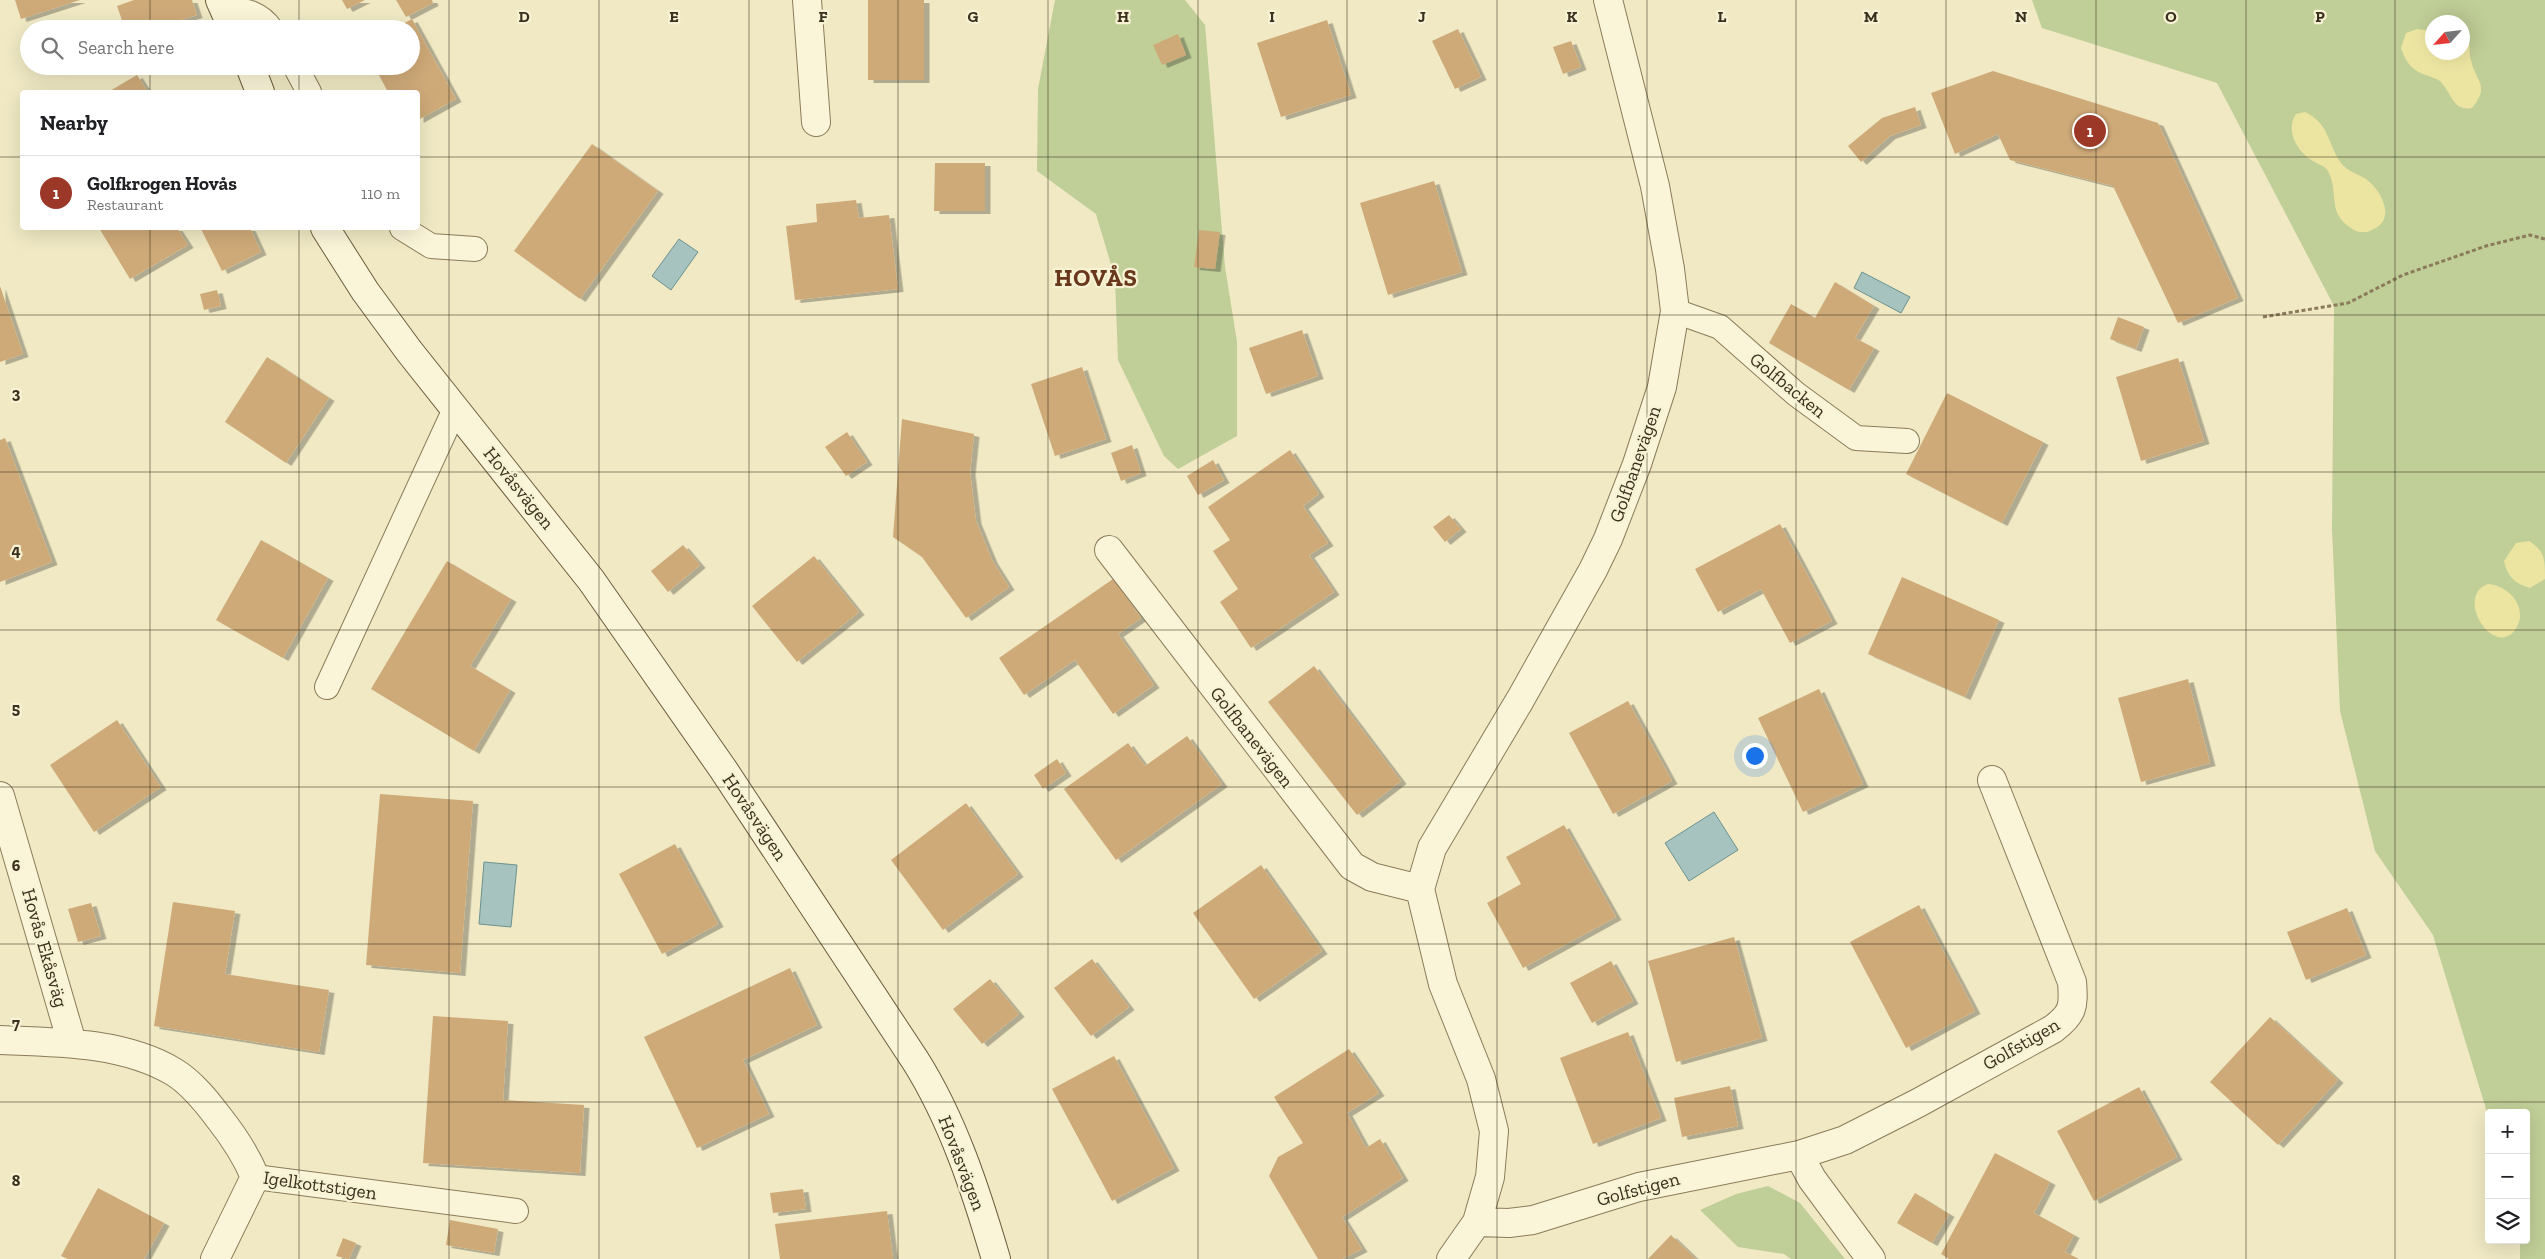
<!DOCTYPE html>
<meta charset="utf-8">
<style>
:root{--surface:#fff;--page:#f2f2f2;--text:#202124;--muted:#757577;--line:#e0e0e0;--accent:#9c3828}
body{margin:0;font-family:"Zilla Slab",serif;background:var(--page);color:var(--text)}
.controls{position:absolute;right:15px;bottom:15px;display:grid;overflow:hidden;border-radius:5px;box-shadow:0 5px 20px #0002}
.controls button{width:45px;height:45px;display:grid;place-items:center;padding:0;border:0;border-bottom:1px solid var(--line);background:var(--surface);color:var(--text);font:25px sans-serif}
.compass{position:absolute;left:2425px;top:15px;width:45px;height:45px;border-radius:50%;background:var(--surface);box-shadow:0 5px 20px #0002;rotate:243deg}
.you{position:absolute;left:1754px;top:755px;width:18px;height:18px;margin:-12px;border:4px solid #fff;border-radius:50%;background:#1a73e8;box-shadow:0 0 0 8px #1a73e833}
.badge{display:grid;place-items:center;width:32px;height:32px;border-radius:50%;background:var(--accent);color:#fff;font-size:16px;font-weight:700}
.pin{position:absolute;translate:-50% -50%;border:2px solid #fff;box-shadow:0 1px 5px #0006}
.list{margin:0;padding:0;list-style:none}
h2{display:flex;justify-content:space-between;align-items:center;height:65px;margin:0;padding:0 20px;font-size:21px}
h2 small{font-size:16px;font-weight:400;color:var(--muted)}
.list li{display:grid;grid-template-columns:32px 1fr auto;gap:15px;align-items:center;box-sizing:border-box;height:75px;padding:0 20px;border-top:1px solid var(--line)}
.list b{display:block;font-size:19px;white-space:nowrap}
.list p{margin:0;font-size:16px;white-space:nowrap;color:var(--muted)}
.list em{font-size:16px;font-style:normal;color:var(--muted)}
.icon{flex:none;width:28px;height:28px;fill:none;stroke:currentColor;stroke-width:2;stroke-linecap:round;stroke-linejoin:round}
.map{position:relative;flex:none;width:2545px;height:1259px;overflow:hidden}
.search{position:absolute;background:var(--surface);box-shadow:0 5px 20px #0002;left:20px;top:20px;width:400px;height:55px;display:flex;align-items:center;gap:12px;box-sizing:border-box;padding:0 18px;border-radius:28px;color:var(--muted);font-size:19px}
.panel{position:absolute;background:var(--surface);box-shadow:0 5px 20px #0002;left:20px;top:90px;width:400px;height:140px;border-radius:5px}
.map>svg:first-child{display:block}
</style>
<div class="map">
<svg width="2545" height="1259" viewBox="0 0 2545 1259">
<defs>
<filter id="shadow"><feDropShadow dx="5.5" dy="3" stdDeviation="0" flood-color="#0004"/></filter>
</defs>
<rect width="100%" height="100%" fill="#f0e9c4"/>
<path fill="#c0ce97" fill-rule="evenodd" d="M1055 0H1185L1205 25 1225 267 1237 342V436L1178 469 1164 456 1118 360 1115 278 1096 214 1037 171 1038 89Z
M2032 0H2545V1259H2520V1240H2526V1113H2489V1119L2433 935 2375 851 2340 711 2332 529 2334 306 2217 83 2042 28ZM2432 22H2462V52H2432Z
M1768 1186 1800 1203 1845 1259H1791L1784 1254 1738 1247 1700 1210 1736 1194Z"/>
<path fill="#ece4a1" d="M2417 29 2432 31V52H2462L2463 30C2472 40 2468 48 2471 60 2475 81 2491 85 2472 108 2453 112 2451 92 2440 81 2436 78 2433 78 2429 76 2413 72 2406 63 2401 48L2406 33Z
M2305 112C2330 124 2327 143 2341 163 2347 171 2358 174 2366 179 2382 191 2397 220 2372 230 2366 233 2360 233 2354 230 2325 213 2340 194 2328 171 2324 165 2319 165 2313 161 2297 152 2285 130 2296 114Z
M2529 541C2545 551 2545 559 2545 579L2530 588C2515 584 2507 576 2504 561L2516 543Z
M2488 584C2509 585 2530 609 2515 630 2493 659 2454 596 2488 584Z"/>
<path fill="#a6c3bf" stroke="#6c928e" d="M679 239 698 252 671 290 652 276Z
M1862 272 1910 297 1901 313 1854 288Z
M1714 812 1738 850 1689 881 1665 843Z
M484 862 517 865 511 927 479 924Z"/>
<path fill="#cfaa79" filter="url(#shadow)" d="M15 0H80L21 19Z
M134 0H192L197 15 169 24 171 29H125L117 6Z
M342 0H365L347 9Z
M396 0H432L433 3 406 17Z
M868 0H924V80H868Z
M412 19 456 99 418 120V92H388L374 66H411V29H393Z
M1327 20 1351 95 1281 117 1257 43Z
M1458 29 1481 77 1455 89 1432 41Z
M1178 34 1186 55 1162 65 1153 45Z
M1571 41 1581 67 1563 74 1553 47Z
M1993 71 2158 123 2238 298 2178 323 2113 186 2010 160 1998 134 1955 154 1931 93Z
M137 75 148 92H108Z
M1915 107 1921 125 1890 136 1861 162 1848 146 1882 118Z
M592 144 658 191 580 299 514 251Z
M935 163H985V211H934Z
M1434 181 1462 272 1388 295 1360 203Z
M856 200 859 218 889 215 898 289 795 300 786 226 817 222 816 204Z
M99 228H177L188 245 130 279Z
M205 228H250L261 252 222 271 201 229Z
M1199 230 1220 232 1215 269 1194 267Z
M1835 282 1874 306 1855 338 1874 348 1849 390 1769 343 1791 304 1815 318Z
M0 286 23 354 0 362Z
M217 290 221 306 204 310 200 294Z
M2118 317 2144 327 2136 349 2110 339Z
M1302 330 1318 376 1266 394 1249 348Z
M267 357 329 398 286 463 225 422Z
M2178 358 2204 441 2141 461 2116 377Z
M1082 367 1106 439 1055 456 1031 384Z
M1947 393 2043 442 2002 523 1906 474Z
M902 419 974 434 970 472 976 521 992 560 1009 587 966 618 922 557 893 537Z
M847 432 867 462 846 476 825 447Z
M5 438 52 562 0 582V440Z
M1132 445 1141 473 1121 481 1111 453Z
M1290 450 1319 494 1303 506 1328 543 1309 555 1334 592 1251 648 1220 602 1238 589 1213 551 1230 540 1208 507Z
M1213 460 1224 480 1198 495 1187 476Z
M1449 515 1461 529 1445 542 1433 527Z
M1780 524 1832 621 1790 643 1761 589 1718 612 1695 569Z
M261 540 328 578 283 658 216 620Z
M683 545 700 565 668 592 651 571Z
M814 556 859 612 797 662 752 606Z
M447 561 511 599 470 666 510 690 474 751 371 689Z
M1902 577 1999 620 1965 697 1868 654Z
M1113 579 1141 618 1118 634 1154 685 1113 714 1075 660 1024 695 999 658Z
M1314 666 1401 781 1357 815 1268 702Z
M2188 679 2210 763 2141 782 2118 698Z
M1819 689 1863 784 1803 812 1758 718Z
M1628 701 1672 781 1613 814 1569 733Z
M117 720 161 787 94 832 50 765Z
M1187 736 1222 784 1116 860 1064 789 1128 743 1145 766Z
M1057 759 1066 773 1043 789 1034 775Z
M380 794 473 801 460 973 366 965Z
M966 803 1018 874 943 930 891 860Z
M1564 825 1616 917 1523 968 1487 903 1521 884 1506 857Z
M675 844 718 924 662 954 619 874Z
M1261 865 1322 951 1254 999 1193 913Z
M173 902 235 911 225 974 329 990 319 1052 154 1026Z
M91 903 101 936 78 942 68 909Z
M1919 905 1975 1011 1906 1048 1850 942Z
M2347 908 2366 955 2306 980 2287 932Z
M1734 937 1762 1038 1676 1062 1648 961Z
M1092 959 1129 1007 1091 1036 1054 988Z
M1611 961 1633 1001 1592 1023 1570 983Z
M790 968 817 1025 743 1060 769 1114 697 1148 644 1037Z
M990 979 1019 1014 982 1044 953 1009Z
M433 1016 508 1021 503 1100 584 1105 580 1173 423 1163Z
M2270 1017 2338 1080 2278 1145 2210 1082Z
M1628 1032 1661 1118 1593 1144 1560 1058Z
M1349 1049 1379 1093 1347 1113 1366 1148 1380 1139 1403 1178 1342 1217 1362 1249 1342 1259H1318L1269 1176 1278 1157 1303 1143 1274 1097Z
M1114 1056 1174 1168 1112 1201 1052 1089Z
M1730 1086 1738 1126 1682 1137 1674 1098Z
M2139 1087 2177 1157 2094 1201 2057 1131Z
M1995 1153 2050 1182 2034 1213 2074 1235 2065 1252 2079 1259H1949L1941 1254Z
M98 1188 164 1223 144 1259H68L61 1256Z
M803 1189 806 1209 773 1213 770 1193Z
M1915 1193 1949 1214 1932 1243 1897 1223Z
M887 1211 893 1259H780L775 1224Z
M450 1220 498 1229 494 1253 446 1245Z
M1671 1235 1696 1259H1648Z
M343 1238 356 1243 349 1259 336 1256Z"/>
<g fill="none" stroke-linecap="round" stroke-linejoin="round">
<defs>
<path id="lane" d="M224 8C244 11 258 11 271 29
M295 66 309 92
M402 228 431 246 475 249
M1675 311 1720 327 1796 394 1856 438 1907 441
M327 687 455 409
M255 1177 516 1211"/>
<path id="street" d="M807 0 816 122
M1109 550 1352 866 1372 877 1420 889
M0 796 72 1043
M0 1040C57 1042 124 1042 174 1072 192 1083 207 1102 219 1118 234 1137 246 1155 255 1177L215 1259
M1799 1155 1812 1179 1871 1259
M1477 1222 1509 1223 1533 1220 1639 1187 1799 1155 1845 1140 1918 1103 2053 1029C2073 1014 2074 1007 2072 982L1992 780
M1451 1259 1477 1222 1490 1177 1494 1131 1481 1079 1443 984 1420 889 1432 848 1520 700 1593 570 1608 539 1637 464 1662 387 1675 311 1670 269 1655 186 1608 0"/>
<path id="secondary" d="M220 0 233 29
M250 66 260 92
M325 228 365 291 409 351 591 580 723 769 915 1060C953 1120 976 1191 996 1259"/>
</defs>
<use href="#lane" stroke="#8b7b5a" stroke-width="26"/>
<use href="#street" stroke="#8b7b5a" stroke-width="30"/>
<use href="#secondary" stroke="#6d5c3d" stroke-width="30"/>
<path stroke="#8b7b5a" stroke-width="3" stroke-dasharray="4 2.5" stroke-linecap="butt" d="M2263 317 2348 303 2403 275 2486 246 2530 235 2545 239"/>
<use href="#lane" stroke="#faf5d8" stroke-width="24"/>
<use href="#street" stroke="#faf5d8" stroke-width="28"/>
<use href="#secondary" stroke="#faf5d8" stroke-width="28"/>
</g>
<path fill="none" stroke="#3b301e" stroke-width="1" stroke-opacity="0.55" d="M150 0V29M299 0V29M449 0V1259M599 0V1259M749 0V1259M898 0V1259M1048 0V1259M1198 0V1259M1347 0V1259M1497 0V1259M1647 0V1259M1796 0V1259M1946 0V1259M2096 0V1259M2246 0V1259M2395 0V1259M150 66V92M299 66V92M0 157H22M418 157H2545M150 228V1259M299 228V1259M0 315H2545M0 472H2545M0 630H2545M0 787H2545M0 944H2545M0 1102H2545"/>
<g text-anchor="middle" dominant-baseline="central" stroke-width="4.5" stroke-linejoin="round" paint-order="stroke">
<g font-size="19" fill="#3b301e" stroke="#f7f2d4">
<text transform="translate(1788 385) rotate(39)">Golfbacken</text>
<text transform="translate(1635 464) rotate(-71)">Golfbanevägen</text>
<text transform="translate(519 488) rotate(51)">Hovåsvägen</text>
<text transform="translate(1252 737) rotate(52)">Golfbanevägen</text>
<text transform="translate(755 817) rotate(56)">Hovåsvägen</text>
<text transform="translate(45 948) rotate(74)">Hovås Ekåsväg</text>
<text transform="translate(2021 1044) rotate(-30)">Golfstigen</text>
<text transform="translate(962 1163) rotate(69)">Hovåsvägen</text>
<text transform="translate(320 1185) rotate(8)">Igelkottstigen</text>
<text transform="translate(1638 1189) rotate(-15)">Golfstigen</text>
</g>
<g font-size="24" font-weight="bold" letter-spacing="1" fill="#69381c" stroke="#f7f2d4">
<text x="1096" y="277">HOVÅS</text>
</g>
</g>
<g font-size="16" text-anchor="middle" font-weight="bold" fill="#3b301e" stroke="#f7f2d4" stroke-width="4.5" stroke-linejoin="round" paint-order="stroke">
<text x="524" y="22">D</text>
<text x="674" y="22">E</text>
<text x="823" y="22">F</text>
<text x="973" y="22">G</text>
<text x="1123" y="22">H</text>
<text x="1272" y="22">I</text>
<text x="1422" y="22">J</text>
<text x="1572" y="22">K</text>
<text x="1722" y="22">L</text>
<text x="1871" y="22">M</text>
<text x="2021" y="22">N</text>
<text x="2171" y="22">O</text>
<text x="2320" y="22">P</text>
<text x="16" y="399">3</text>
<text x="16" y="556">4</text>
<text x="16" y="714">5</text>
<text x="16" y="871">6</text>
<text x="16" y="1029">7</text>
<text x="16" y="1186">8</text>
</g>
</svg>
<div class="controls">
<button>+</button>
<button>−</button>
<button><svg class="icon" aria-label="layers" viewBox="0 0 24 24"><path d="M12 4l9 5-9 5-9-5zM3 14l9 5 9-5"/></svg></button>
</div>
<svg class="compass" viewBox="-18 -18 36 36"><path d="M0-13l5 13h-10z" fill="#e53935"/><path d="M0 13l5-13h-10z" fill="#757577"/></svg>
<div class="you"></div>
<div class="pin badge" style="left:2090px;top:131px">1</div>
<div class="search"><svg class="icon" aria-label="search" viewBox="0 0 24 24"><circle cx="10" cy="10" r="6"/><path d="M15 15l6 6"/></svg>Search here</div>
<section class="panel">
<h2>Nearby<small></small></h2>
<ul class="list">
<li><span class="badge">1</span><div><b>Golfkrogen Hovås</b><p>Restaurant</p></div><em>110 m</em></li>
</ul>
</section>
</div>
